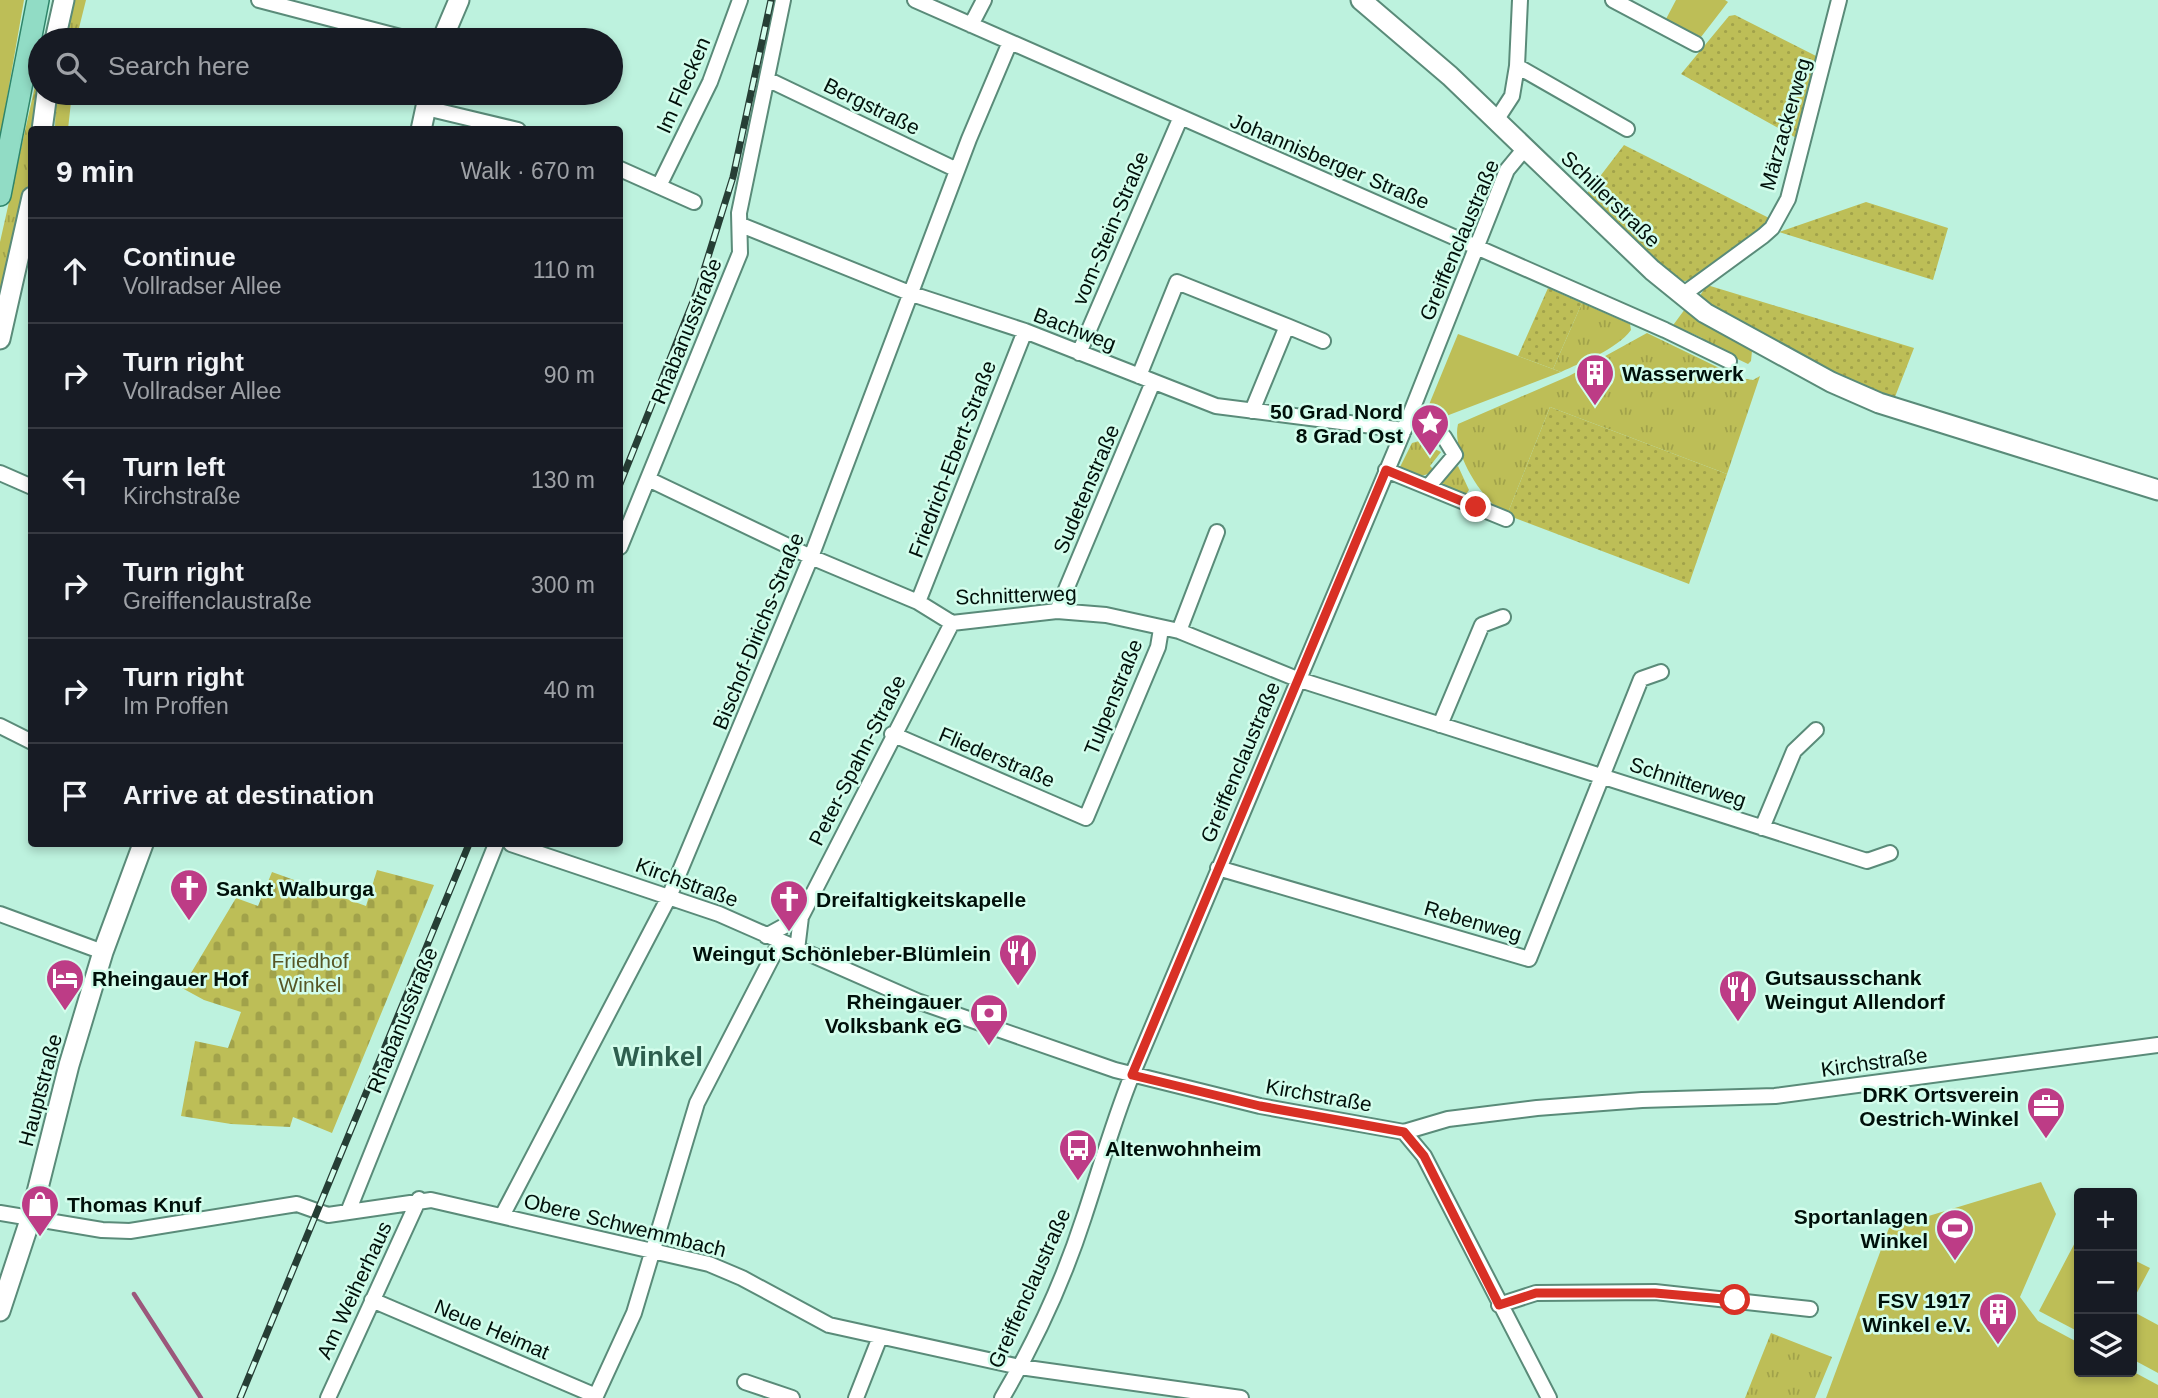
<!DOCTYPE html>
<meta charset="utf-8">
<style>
:root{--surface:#171b24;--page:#20242c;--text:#f1f3f6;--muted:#9ea1a6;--line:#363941}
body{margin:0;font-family:Arial,sans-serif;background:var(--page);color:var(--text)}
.controls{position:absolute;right:21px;bottom:21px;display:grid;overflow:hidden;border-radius:7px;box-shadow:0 4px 10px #0003}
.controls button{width:63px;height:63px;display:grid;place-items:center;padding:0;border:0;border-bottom:2px solid var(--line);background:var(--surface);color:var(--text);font:35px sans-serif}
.stop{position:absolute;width:21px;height:21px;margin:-16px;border:5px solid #d93025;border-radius:50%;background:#fff}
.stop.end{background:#d93025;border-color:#fff;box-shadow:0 2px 7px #0008}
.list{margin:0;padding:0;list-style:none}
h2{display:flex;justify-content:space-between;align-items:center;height:91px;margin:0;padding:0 28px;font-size:30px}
h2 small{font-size:23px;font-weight:400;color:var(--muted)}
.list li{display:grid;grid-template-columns:46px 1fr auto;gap:21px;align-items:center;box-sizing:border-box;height:105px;padding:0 28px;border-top:2px solid var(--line)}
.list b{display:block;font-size:26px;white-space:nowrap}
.list p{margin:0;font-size:23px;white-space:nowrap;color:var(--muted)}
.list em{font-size:23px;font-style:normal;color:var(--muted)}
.icon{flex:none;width:38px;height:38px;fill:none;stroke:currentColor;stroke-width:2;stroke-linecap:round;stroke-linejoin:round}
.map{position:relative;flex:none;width:2158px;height:1398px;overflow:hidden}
.search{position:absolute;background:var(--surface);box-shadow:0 4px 10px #0003;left:28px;top:28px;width:595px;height:77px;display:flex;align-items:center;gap:18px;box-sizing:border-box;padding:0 24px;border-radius:38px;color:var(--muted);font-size:26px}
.panel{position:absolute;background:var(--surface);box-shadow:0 4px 10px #0003;left:28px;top:126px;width:595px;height:721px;border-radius:7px}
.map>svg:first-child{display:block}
</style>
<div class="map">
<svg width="2158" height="1398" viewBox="0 0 2158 1398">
<defs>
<pattern id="grass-tufts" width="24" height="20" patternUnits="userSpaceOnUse" patternTransform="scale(1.75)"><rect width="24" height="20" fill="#bdbe57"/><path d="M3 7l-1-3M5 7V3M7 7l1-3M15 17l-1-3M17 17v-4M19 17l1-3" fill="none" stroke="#a1a24a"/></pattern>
<pattern id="cemetery-stones" width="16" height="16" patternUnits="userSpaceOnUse" patternTransform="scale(1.75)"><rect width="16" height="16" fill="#bdbe57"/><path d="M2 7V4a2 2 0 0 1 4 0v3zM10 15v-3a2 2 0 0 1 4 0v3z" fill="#a1a24a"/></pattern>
<pattern id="garden-dots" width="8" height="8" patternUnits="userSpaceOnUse" patternTransform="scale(1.75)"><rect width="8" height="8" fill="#bdbe57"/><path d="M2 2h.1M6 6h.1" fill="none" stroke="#a1a24a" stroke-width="1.8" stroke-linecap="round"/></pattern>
</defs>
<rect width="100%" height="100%" fill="#bdf2de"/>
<path fill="url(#grass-tufts)" d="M74 0H86L76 40H64Z
M40 64 39 129 32 130 29 193 1 287 0 307V242Z
M56 93H72L68 129 55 128Z
M1582 303 1630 324 1631 330C1616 350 1582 362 1561 372L1553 369Z
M1685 309 1752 351 1751 361 1748 364 1702 342V338L1691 333 1688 337 1671 328Z
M1647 333 1740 378 1753 380 1760 376 1727 474 1550 407 1507 515C1483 502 1451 452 1458 424L1569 376Z
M1430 438 1431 447 1441 452 1430 466 1434 470C1425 479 1408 477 1400 467L1412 443Z
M1458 466 1469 490 1464 497 1438 487 1449 472Z
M1771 1333 1832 1357 1815 1398H1745Z"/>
<path fill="url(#cemetery-stones)" d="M377 870 434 885 332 1133 293 1117 290 1127 231 1124 181 1116 195 1041 228 1048 241 1012 204 1000 182 988 236 898 258 906 272 872 366 906Z"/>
<path fill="#bdbe57" d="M0 0H24L0 138Z
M1676 0H1725L1728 2 1701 37 1666 19Z
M1458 334 1561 372 1441 418 1426 412Z
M2041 1182 2056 1214 2020 1297 2038 1321 2079 1343V1372L2132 1371 2158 1385V1398H1826L1889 1228Z
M2079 1235V1332L2039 1311Z
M2132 1259 2150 1268 2132 1302Z
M2132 1311 2158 1325V1373L2132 1359Z"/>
<path fill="url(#garden-dots)" d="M1735 15 1822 59 1800 140 1681 74 1729 16Z
M1624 145 1771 219 1693 280 1676 282 1585 196Z
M1866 202 1948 228 1933 280 1779 232Z
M1707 285 1914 348 1893 402 1741 326 1699 297Z
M1548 288 1582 303 1553 369 1518 356Z
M1550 407 1727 474 1689 584 1507 515Z"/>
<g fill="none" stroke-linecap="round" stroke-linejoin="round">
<path stroke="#9b577b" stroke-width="4.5" d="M134 1294 201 1398"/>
<defs>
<path id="street" d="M259 0 412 40
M915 0 1665 330 1729 361
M1613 0 1696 44
M971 25 984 0
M1517 66 1627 129
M769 80 957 170
M426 108 518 130
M1497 119 1512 96 1517 66 1520 0
M620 169 694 202
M659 186 710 82 740 0
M741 225 912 294 1025 331 1216 406 1404 430
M1681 296 1763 236 1772 228 1788 199 1839 0
M1287 326 1323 341
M1079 353 1180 119
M1139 376 1177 282 1287 326 1252 411
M1408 418 1444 437 1455 455 1428 487
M1386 470 1506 519
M0 473 32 487
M648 479 811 557 918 602 952 623 1057 611 1106 615 1179 631 1297 679 1867 861 1890 853
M620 547 740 253 739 213 783 0
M918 602 1025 331
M1057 611 1153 382
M1179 631 1217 532
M1440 725 1482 625 1503 617
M0 726 32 742
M892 734 1086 818 1158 647 1161 629
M1762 828 1794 751 1816 730
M511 844 719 914 917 1001 1115 1070 1260 1106 1404 1132 1448 1119 1537 1108 1642 1100 1775 1096 2158 1045
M1218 868 1529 959 1641 679 1661 672
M0 914 103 952
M766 936 801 917
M797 950 801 917 952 623
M1404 1132 1424 1156 1549 1398
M348 1212 496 844
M0 1213 102 1230 130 1231 297 1204 328 1215 431 1200 709 1264 742 1278 829 1325 1020 1367 1241 1398
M502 1216 669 897 811 557 969 139 1010 42
M372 1300 596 1396
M1499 1305 1536 1293 1655 1292 1810 1309
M745 1382 792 1398
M328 1398 419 1199
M595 1398 634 1313 697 1103 780 942
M856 1398 880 1337
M1002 1398C1035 1342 1064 1279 1084 1217 1100 1169 1113 1122 1132 1075L1404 430 1507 170 1526 147"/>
<path id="secondary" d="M1361 0 1450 76 1652 270 1705 313 1831 382 1879 403 2158 490
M55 40 64 0
M442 40 459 0
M42 130 47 93
M421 130 429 93
M0 339 32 197
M0 1311 30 1220 69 1065 103 952 143 844"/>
<path id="primary" d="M0 195 38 0"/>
</defs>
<use href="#street" stroke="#5a8b79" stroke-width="18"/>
<use href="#secondary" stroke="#5a8b79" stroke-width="23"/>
<use href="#primary" stroke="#2f856a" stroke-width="24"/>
<use href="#street" stroke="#fff" stroke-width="14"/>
<use href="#secondary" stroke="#fff" stroke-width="19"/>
<use href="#primary" stroke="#91dcc5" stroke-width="21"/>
<defs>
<path id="rail" d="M620 484 698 289 733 177 771 0
M240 1398 469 844"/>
</defs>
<use href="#rail" stroke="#263e35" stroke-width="7"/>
<use href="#rail" stroke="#d3fdec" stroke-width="4.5" stroke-dasharray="13" stroke-linecap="butt"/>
</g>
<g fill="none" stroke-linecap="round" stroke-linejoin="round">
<path stroke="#d93025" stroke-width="9" d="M1476 507 1386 470 1132 1075 1260 1106 1404 1132 1424 1156 1499 1305 1536 1293H1655L1735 1300"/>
</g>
<defs>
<symbol id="building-pin" viewBox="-11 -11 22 30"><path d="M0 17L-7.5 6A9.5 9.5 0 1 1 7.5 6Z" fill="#bd3c86" stroke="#d3fdec"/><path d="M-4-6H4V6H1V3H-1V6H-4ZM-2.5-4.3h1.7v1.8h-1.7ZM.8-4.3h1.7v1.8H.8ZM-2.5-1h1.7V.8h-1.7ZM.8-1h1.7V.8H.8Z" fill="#fff"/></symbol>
<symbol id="sight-pin" viewBox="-11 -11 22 30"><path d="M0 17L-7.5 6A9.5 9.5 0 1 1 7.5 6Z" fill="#bd3c86" stroke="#d3fdec"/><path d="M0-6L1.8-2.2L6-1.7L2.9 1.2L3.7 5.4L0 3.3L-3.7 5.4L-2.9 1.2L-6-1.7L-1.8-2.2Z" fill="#fff"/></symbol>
<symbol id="church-pin" viewBox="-11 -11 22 30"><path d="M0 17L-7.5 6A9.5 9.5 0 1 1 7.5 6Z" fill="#bd3c86" stroke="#d3fdec"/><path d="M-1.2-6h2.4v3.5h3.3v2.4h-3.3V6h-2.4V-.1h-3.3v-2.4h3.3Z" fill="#fff"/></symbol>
<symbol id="restaurant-pin" viewBox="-11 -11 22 30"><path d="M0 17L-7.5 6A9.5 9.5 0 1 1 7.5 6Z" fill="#bd3c86" stroke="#d3fdec"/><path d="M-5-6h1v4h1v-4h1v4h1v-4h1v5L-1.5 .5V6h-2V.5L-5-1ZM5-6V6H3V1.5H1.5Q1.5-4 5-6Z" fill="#fff"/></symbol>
<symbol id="hotel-pin" viewBox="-11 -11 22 30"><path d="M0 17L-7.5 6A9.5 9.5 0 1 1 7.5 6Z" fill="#bd3c86" stroke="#d3fdec"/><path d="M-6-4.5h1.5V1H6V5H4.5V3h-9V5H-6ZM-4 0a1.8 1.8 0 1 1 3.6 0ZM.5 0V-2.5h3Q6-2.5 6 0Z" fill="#fff"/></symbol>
<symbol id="bank-pin" viewBox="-11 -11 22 30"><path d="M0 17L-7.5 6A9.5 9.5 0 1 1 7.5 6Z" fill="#bd3c86" stroke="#d3fdec"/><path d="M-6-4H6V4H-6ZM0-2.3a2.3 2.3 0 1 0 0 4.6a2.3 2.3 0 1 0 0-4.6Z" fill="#fff"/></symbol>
<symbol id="office-pin" viewBox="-11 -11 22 30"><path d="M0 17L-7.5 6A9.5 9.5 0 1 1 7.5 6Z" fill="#bd3c86" stroke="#d3fdec"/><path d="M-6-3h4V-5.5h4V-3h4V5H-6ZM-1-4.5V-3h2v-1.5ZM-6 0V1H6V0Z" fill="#fff"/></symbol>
<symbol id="bus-pin" viewBox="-11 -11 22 30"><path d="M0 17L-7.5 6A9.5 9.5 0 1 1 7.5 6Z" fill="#bd3c86" stroke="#d3fdec"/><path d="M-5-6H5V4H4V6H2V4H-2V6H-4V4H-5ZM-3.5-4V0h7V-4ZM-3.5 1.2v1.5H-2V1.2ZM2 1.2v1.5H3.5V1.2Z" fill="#fff"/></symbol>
<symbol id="shop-pin" viewBox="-11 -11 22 30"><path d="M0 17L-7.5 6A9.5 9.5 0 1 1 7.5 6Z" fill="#bd3c86" stroke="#d3fdec"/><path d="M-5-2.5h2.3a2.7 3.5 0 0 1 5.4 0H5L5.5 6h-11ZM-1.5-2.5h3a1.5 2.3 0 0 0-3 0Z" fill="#fff"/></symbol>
<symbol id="stadium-pin" viewBox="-11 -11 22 30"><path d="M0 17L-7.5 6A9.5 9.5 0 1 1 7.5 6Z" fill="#bd3c86" stroke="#d3fdec"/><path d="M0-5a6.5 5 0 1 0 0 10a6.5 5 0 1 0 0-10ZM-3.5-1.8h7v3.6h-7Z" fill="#fff"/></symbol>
</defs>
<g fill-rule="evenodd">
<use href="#building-pin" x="1573" y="351" width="44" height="60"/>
<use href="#sight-pin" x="1408" y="401" width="44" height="60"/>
<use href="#church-pin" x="167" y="866" width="44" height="60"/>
<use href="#church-pin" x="767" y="877" width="44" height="60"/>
<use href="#restaurant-pin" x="996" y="931" width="44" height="60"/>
<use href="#hotel-pin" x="43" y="956" width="44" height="60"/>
<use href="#restaurant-pin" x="1716" y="967" width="44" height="60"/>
<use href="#bank-pin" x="967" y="991" width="44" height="60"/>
<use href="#office-pin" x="2024" y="1084" width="44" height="60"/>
<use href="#bus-pin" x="1056" y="1126" width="44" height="60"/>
<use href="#shop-pin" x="18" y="1182" width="44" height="60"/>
<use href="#stadium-pin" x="1933" y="1206" width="44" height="60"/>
<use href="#building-pin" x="1976" y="1290" width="44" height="60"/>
</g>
<g text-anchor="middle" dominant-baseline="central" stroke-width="5" stroke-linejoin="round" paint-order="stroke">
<g font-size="21" fill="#00100a" stroke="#d3fdec">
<text transform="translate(683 85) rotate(-66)">Im Flecken</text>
<text transform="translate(872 106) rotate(26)">Bergstraße</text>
<text transform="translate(1785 124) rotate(-74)">Märzackerweg</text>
<text transform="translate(1330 161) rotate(23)">Johannisberger Straße</text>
<text transform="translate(1611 199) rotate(44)">Schillerstraße</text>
<text transform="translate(1110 228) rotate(-67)">vom-Stein-Straße</text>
<text transform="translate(1459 240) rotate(-67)">Greiffenclaustraße</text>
<text transform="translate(1075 329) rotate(21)">Bachweg</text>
<text transform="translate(686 331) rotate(-68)">Rhabanusstraße</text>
<text transform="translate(952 459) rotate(-69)">Friedrich-Ebert-Straße</text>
<text transform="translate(1086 489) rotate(-67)">Sudetenstraße</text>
<text transform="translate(1016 595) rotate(-2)">Schnitterweg</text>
<text transform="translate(758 631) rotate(-68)">Bischof-Dirichs-Straße</text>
<text transform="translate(1113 697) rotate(-68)">Tulpenstraße</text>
<text transform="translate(997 757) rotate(23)">Fliederstraße</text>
<text transform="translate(857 760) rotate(-63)">Peter-Spahn-Straße</text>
<text transform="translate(1240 762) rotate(-67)">Greiffenclaustraße</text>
<text transform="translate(1688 782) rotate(18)">Schnitterweg</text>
<text transform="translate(687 882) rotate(20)">Kirchstraße</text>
<text transform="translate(1473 921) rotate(16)">Rebenweg</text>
<text transform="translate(402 1020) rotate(-68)">Rhabanusstraße</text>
<text transform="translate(1874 1062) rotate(-8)">Kirchstraße</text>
<text transform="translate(40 1090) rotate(-75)">Hauptstraße</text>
<text transform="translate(1319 1095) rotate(10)">Kirchstraße</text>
<text transform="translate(625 1225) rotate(14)">Obere Schwemmbach</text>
<text transform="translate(1029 1288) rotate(-66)">Greiffenclaustraße</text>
<text transform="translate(354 1290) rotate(-65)">Am Weiherhaus</text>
<text transform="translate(492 1329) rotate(23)">Neue Heimat</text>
</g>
<g font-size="21" font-weight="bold" fill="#00100a" stroke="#d3fdec" text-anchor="start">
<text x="1622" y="373">Wasserwerk</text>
<text x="1403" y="411" text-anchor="end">50 Grad Nord<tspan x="1403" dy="24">8 Grad Ost</tspan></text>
<text x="216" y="888">Sankt Walburga</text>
<text x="816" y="899">Dreifaltigkeitskapelle</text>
<text x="991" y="953" text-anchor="end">Weingut Schönleber-Blümlein</text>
<text x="1765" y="977">Gutsausschank<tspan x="1765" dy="24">Weingut Allendorf</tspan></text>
<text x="92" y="978">Rheingauer Hof</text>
<text x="962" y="1001" text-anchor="end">Rheingauer<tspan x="962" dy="24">Volksbank eG</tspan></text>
<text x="2019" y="1094" text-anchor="end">DRK Ortsverein<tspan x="2019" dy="24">Oestrich-Winkel</tspan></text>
<text x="1105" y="1148">Altenwohnheim</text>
<text x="67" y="1204">Thomas Knuf</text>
<text x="1928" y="1216" text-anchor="end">Sportanlagen<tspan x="1928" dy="24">Winkel</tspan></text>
<text x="1971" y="1300" text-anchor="end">FSV 1917<tspan x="1971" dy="24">Winkel e.V.</tspan></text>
</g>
<g font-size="21" fill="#565625" stroke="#d3fdec">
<text x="310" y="960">Friedhof<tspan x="310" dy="24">Winkel</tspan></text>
</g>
<g font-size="28" font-weight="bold" fill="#2e5f4f" stroke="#d3fdec">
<text x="658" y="1056">Winkel</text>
</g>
</g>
</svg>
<div class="controls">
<button>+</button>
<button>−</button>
<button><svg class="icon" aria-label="layers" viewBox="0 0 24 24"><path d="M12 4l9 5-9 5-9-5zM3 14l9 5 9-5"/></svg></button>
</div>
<div class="stop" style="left:1735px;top:1300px"></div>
<div class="stop end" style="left:1476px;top:507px"></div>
<div class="search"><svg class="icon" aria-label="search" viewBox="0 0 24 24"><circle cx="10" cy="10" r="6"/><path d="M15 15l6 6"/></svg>Search here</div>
<section class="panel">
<h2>9 min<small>Walk · 670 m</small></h2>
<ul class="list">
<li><svg class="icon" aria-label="ahead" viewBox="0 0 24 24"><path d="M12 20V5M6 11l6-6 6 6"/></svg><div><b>Continue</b><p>Vollradser Allee</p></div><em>110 m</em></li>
<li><svg class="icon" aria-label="right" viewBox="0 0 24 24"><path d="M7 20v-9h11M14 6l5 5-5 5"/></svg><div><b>Turn right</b><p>Vollradser Allee</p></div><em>90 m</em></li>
<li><svg class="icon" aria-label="left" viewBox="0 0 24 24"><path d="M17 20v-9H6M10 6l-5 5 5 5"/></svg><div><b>Turn left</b><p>Kirchstraße</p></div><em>130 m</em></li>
<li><svg class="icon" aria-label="right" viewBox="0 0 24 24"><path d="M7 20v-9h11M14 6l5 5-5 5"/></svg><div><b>Turn right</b><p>Greiffenclaustraße</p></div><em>300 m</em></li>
<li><svg class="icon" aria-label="right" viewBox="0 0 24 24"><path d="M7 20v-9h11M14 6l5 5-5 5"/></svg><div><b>Turn right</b><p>Im Proffen</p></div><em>40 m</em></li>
<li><svg class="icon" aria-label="arrive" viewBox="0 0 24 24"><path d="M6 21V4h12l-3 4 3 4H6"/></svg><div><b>Arrive at destination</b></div></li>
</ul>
</section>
</div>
